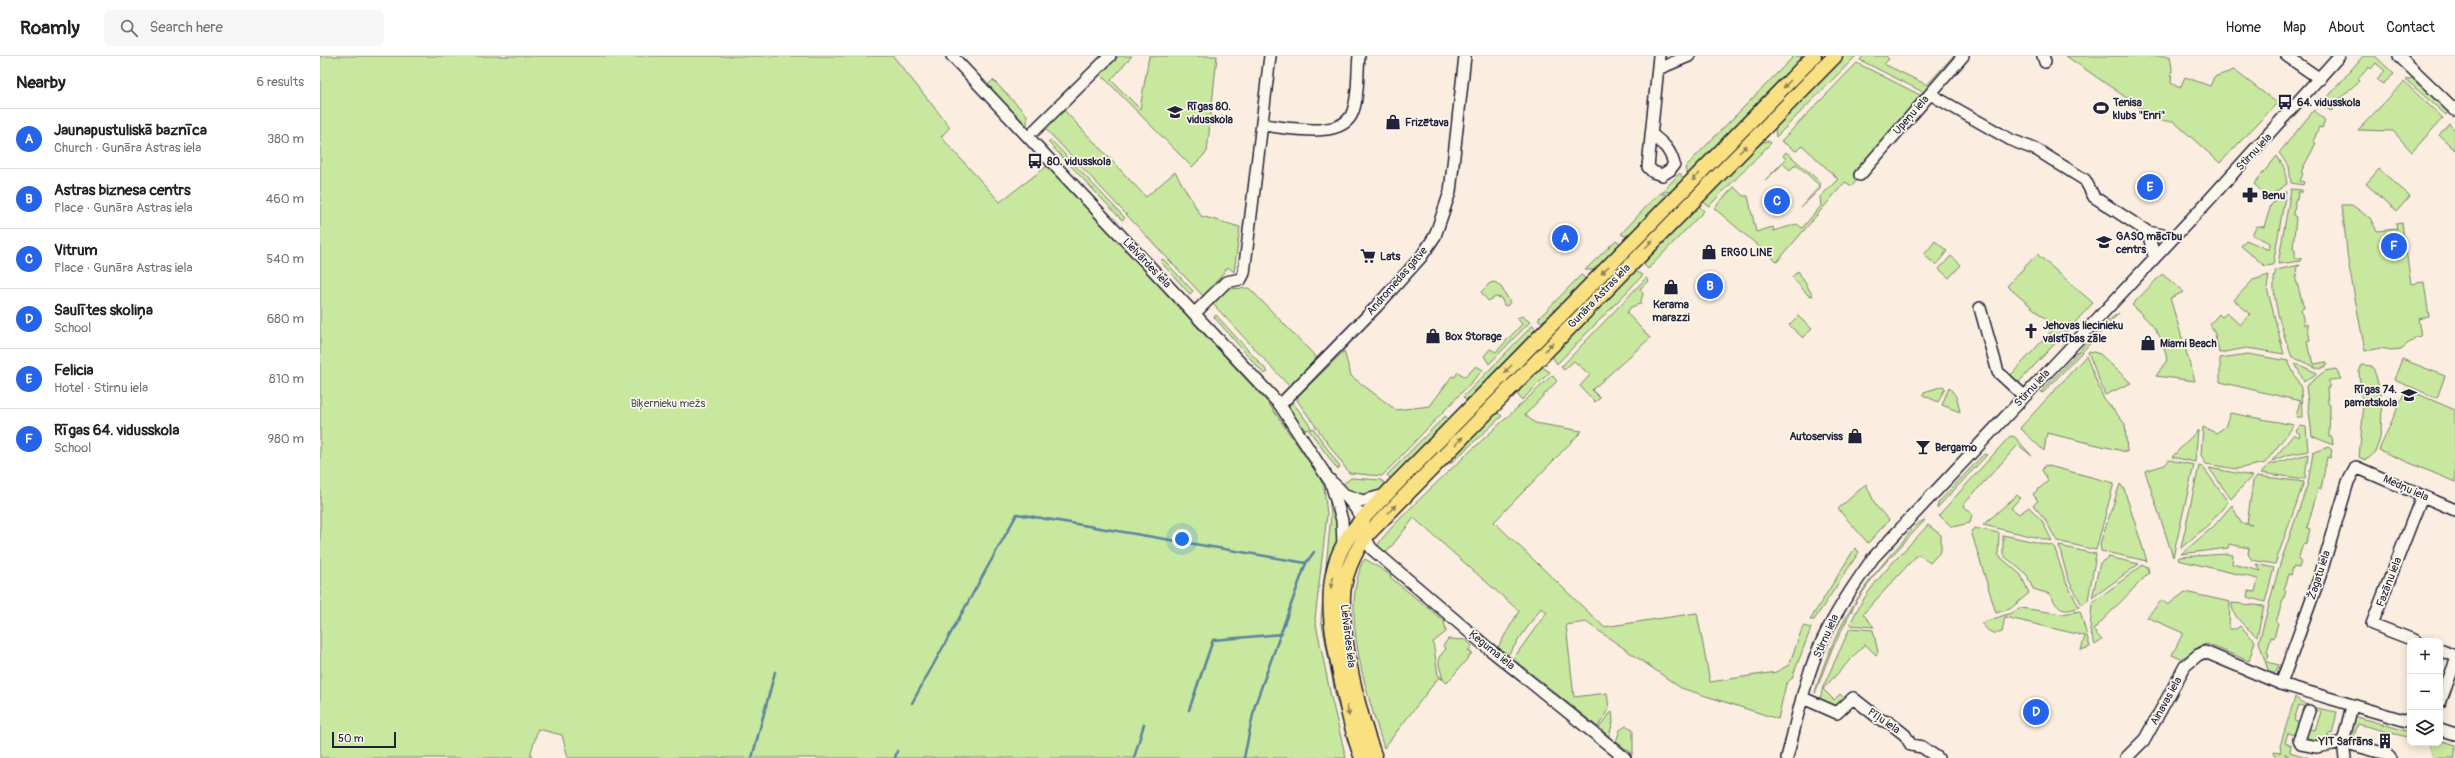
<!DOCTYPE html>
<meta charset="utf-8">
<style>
:root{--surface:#fff;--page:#f6f6f6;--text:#202124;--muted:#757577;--line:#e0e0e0;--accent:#2563eb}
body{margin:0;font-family:Pangolin,sans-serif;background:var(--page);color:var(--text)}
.controls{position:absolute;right:12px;bottom:12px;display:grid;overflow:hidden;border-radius:8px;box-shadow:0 2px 10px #0003}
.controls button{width:36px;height:36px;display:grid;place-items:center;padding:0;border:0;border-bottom:1px solid var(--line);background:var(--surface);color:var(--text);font:20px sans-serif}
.scale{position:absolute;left:12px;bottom:10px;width:64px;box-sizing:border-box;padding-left:4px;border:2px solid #22223b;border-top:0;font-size:11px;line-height:14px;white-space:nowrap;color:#22223b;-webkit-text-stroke:3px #fbf7ec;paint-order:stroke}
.you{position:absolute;left:862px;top:483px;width:14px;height:14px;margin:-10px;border:3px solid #fff;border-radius:50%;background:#1a73e8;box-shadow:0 0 0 6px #1a73e833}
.badge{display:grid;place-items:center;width:26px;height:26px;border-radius:50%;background:var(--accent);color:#fff;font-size:13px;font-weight:700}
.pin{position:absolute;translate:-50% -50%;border:2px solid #fff;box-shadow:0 1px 4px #0006}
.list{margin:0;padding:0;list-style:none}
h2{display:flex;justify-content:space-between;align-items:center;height:52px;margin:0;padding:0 16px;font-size:17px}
h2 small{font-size:13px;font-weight:400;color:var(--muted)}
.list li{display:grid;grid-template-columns:26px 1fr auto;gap:12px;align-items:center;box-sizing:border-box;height:60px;padding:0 16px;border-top:1px solid var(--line)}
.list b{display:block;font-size:15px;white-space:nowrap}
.list p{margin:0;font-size:13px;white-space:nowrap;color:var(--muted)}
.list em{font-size:13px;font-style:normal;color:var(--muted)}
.icon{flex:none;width:22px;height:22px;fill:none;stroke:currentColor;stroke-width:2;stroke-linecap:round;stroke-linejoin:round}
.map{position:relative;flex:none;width:2135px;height:702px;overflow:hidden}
header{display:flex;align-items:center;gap:24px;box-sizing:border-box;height:56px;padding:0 20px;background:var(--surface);border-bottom:1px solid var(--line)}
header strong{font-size:19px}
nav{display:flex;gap:22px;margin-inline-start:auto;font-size:14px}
.search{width:280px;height:36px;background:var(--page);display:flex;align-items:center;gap:10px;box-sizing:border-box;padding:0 14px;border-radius:8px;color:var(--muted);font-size:15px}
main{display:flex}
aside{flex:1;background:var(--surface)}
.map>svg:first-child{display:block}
</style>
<header>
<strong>Roamly</strong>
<div class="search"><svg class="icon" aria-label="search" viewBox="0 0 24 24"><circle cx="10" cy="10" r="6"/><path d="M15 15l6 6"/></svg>Search here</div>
<nav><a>Home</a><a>Map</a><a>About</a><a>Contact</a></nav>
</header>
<main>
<aside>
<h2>Nearby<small>6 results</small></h2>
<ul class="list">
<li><span class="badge">A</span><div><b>Jaunapustuliskā baznīca</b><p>Church · Gunāra Astras iela</p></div><em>380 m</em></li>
<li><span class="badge">B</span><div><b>Astras biznesa centrs</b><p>Place · Gunāra Astras iela</p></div><em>460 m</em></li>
<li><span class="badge">C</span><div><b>Vitrum</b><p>Place · Gunāra Astras iela</p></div><em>540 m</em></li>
<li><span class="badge">D</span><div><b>Saulītes skoliņa</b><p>School</p></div><em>680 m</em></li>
<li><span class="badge">E</span><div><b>Felicia</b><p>Hotel · Stirnu iela</p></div><em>810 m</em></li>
<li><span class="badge">F</span><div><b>Rīgas 64. vidusskola</b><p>School</p></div><em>980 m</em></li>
</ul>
</aside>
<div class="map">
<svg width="2135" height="702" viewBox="0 0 2135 702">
<rect width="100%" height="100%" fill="#fbeddf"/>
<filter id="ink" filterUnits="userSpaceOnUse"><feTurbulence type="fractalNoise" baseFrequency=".025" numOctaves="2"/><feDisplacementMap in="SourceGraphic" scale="8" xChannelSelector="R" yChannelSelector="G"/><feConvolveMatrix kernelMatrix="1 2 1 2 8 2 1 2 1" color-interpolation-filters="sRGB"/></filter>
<g filter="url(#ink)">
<path fill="#c8e79f" stroke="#75846d" d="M0 0H573L630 71 621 81 680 146 727 110 949 348 998 419 1004 431 1007 459 995 563 1011 641 1026 702H248L242 679 218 673 211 696V702H0Z
M799 0H812L791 24 820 53 829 0H897L887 96 872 111 780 18Z
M1474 0H1483V2L1368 119 1365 113 1366 110Z
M1525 0H1536L1456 81 1455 72Z
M1543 0H1566L1569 3 1564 8 1607 29 1633 0H1638L1605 37 1540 4Z
M1746 0H1850L1852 12 1851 27 1860 32 1865 21 1890 30 1894 21 1914 14 1957 47 1900 107 1853 65H1840Z
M2043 0H2055L2074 18 2063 28 2057 24 2065 15 2056 7 2051 13 2049 11 2038 23 2039 25 2015 47 2017 49 2011 55 2001 49Z
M1494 7 1496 10 1376 134 1374 130Z
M1537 7 1602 40 1536 120 1537 124 1532 130 1525 126 1457 206 1394 152 1414 131 1423 140H1428L1436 176 1453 171 1454 175 1477 168 1482 172 1501 150 1500 141 1518 123 1483 90 1476 95 1461 85Z
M2092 22 2128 55 2126 59 2086 24Z
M673 24 707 59V70L668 29Z
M2084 26 2123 62 2092 96 2073 75 2038 74Z
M742 52 826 141 855 116 881 160 920 171 914 216 908 211 884 241 723 70Z
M1994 54 2005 64 2002 72 1999 71 1993 86 1996 87 1981 116 1983 117 1980 125 1984 126 1983 129 1971 127 1969 110 1959 97Z
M2129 68 2135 74V94L2119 79Z
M731 84 805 162 802 164 728 86Z
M1448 85 1451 87 1391 148 1389 150 1380 144 1415 109 1443 86Z
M1466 96 1500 126V133L1481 151 1500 130 1476 108 1470 114 1463 108 1445 124 1466 103 1463 100Z
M1957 100 1964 111 1967 128 1948 141 1934 128Z
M2059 113 2090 140 2077 155 2046 128Z
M1360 117 1364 125 1354 136H1342Z
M1971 133 1982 134V136H1978L1977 144H1975L1974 160 1976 161 1973 193H1975V202H1981V205L1958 208Z
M1966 135 1953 209 1945 210 1921 190 1926 184 1949 194 1950 187 1932 179 1937 170 1944 171 1951 149Z
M1369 136 1370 139 1114 403 1111 401Z
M1339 137 1351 140 1309 182 1301 178Z
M1377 148 1384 155 1328 213 1324 209 1325 206 1358 172Z
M2032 149 2050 162 2057 175 2077 173 2076 168 2082 167 2091 228 2104 226 2109 261 2098 263 2101 280 2096 281 2081 293 2071 294 2061 292 2045 295 2028 205 2022 149Z
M1296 184 1301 188 1275 214H1265Z
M1615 185 1627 195 1616 209 1604 199Z
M1717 198 1773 247 1698 327 1690 320 1735 271 1687 230Z
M1631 200 1641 209 1629 222 1619 213Z
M843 203 873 235 870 238 840 205Z
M1980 209 1976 212 1977 220H1975L1984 252 1981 253 1984 269 1987 268 1990 284 1987 285 1990 300H1992L1994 308 2006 306 2007 309 2000 313 1972 301C1964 281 1948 235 1956 214Z
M1315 215 1323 219 1237 308 1232 300 1293 234Z
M1478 215 1493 240 1488 239 1472 221Z
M1842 218 1864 236 1850 242 1875 325 1836 320 1847 304C1841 274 1833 270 1812 249Z
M1261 219 1265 222V228L1239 255 1221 266 1218 263Z
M1949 219 1947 232 1964 298 1927 292 1899 297 1895 278 1890 268 1899 258 1902 261 1907 257 1920 269 1930 258 1914 244 1933 224Z
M1326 222 1328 225 1320 233 1323 238 1320 248 1311 251 1307 257 1330 282 1272 334 1280 342 1275 346 1260 330 1270 319 1254 305 1244 314 1241 311Z
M1175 226 1181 231 1190 246 1187 250 1184 249 1181 242 1176 241 1168 245 1161 236 1170 227Z
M929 232 998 303 970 331 893 248 907 233Z
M1799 257 1723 337 1721 336 1785 267Z
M896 259 948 316 944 318 894 261Z
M1202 260 1210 266 1169 308 1164 300 1170 293 1176 296 1202 268 1197 262Z
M1478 260 1492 273 1483 282 1469 269Z
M1213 269 1216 275 1146 344 1143 341Z
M1024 295 1031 320 1076 354 1110 350 1132 320 1135 321 1138 316 1145 321 1156 310 1163 314 1062 420 1029 417 977 344 978 340Z
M1770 295 1780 298 1811 327 1785 339 1768 296Z
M1928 298 1968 305 1981 332 1982 361H1976L1980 345 1900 326V302Z
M1766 300 1783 341 1805 368 1807 396 1727 377 1724 395 1700 372Z
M2082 303 2125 320 2117 342 2074 324Z
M1975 307 1997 317 1984 326Z
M2042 309 2052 310C2062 327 2070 396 2045 404L2039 401 2043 358 2039 316Z
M1222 311 1230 316 1202 344 1197 338C1205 329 1211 317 1222 311Z
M2016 313 2021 323 2009 324V332H2007L2008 348 2010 349 2009 381H2012L2013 389 1992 380 1986 330 2005 315Z
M1232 319 1237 325 1205 359 1215 367 1262 375 1174 466 1284 571 1377 557 1390 626 1456 616 1469 609 1483 570 1491 572 1472 622 1466 628 1458 663 1361 632 1266 566 1246 569 1254 641 1287 637 1289 652 1278 671 1193 603 1227 556 1221 552 1188 599 1178 591 1199 555 1094 462 1066 497 1058 490C1060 474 1210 342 1232 319Z
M1623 330 1625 332 1618 346 1603 339 1604 336Z
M1629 331 1637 342 1640 356 1622 349Z
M2086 333 2135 354V426L2059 394Z
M971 344 991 371 987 374 983 373 967 351Z
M1178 357 1182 360 1130 408 1131 401 1159 372Z
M1910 357 1974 369 1945 407 1916 413 1886 408 1881 399 1883 371 1896 377 1905 371Z
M1125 360 1128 363 1114 383 1072 424 1067 419Z
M1980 370 1986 371 1988 395 1967 399 1952 405 1974 378 1979 381 1980 378 1976 375Z
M993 372 1020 411 1017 413 989 374Z
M1878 374 1875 406 1852 401Z
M1690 380 1695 381 1712 400 1698 389 1643 449 1652 458 1650 467 1632 471 1619 459Z
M2008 391 2012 394 2010 402 2007 401 2001 433H1998L1987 472 1990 473 1986 489 1983 488 1978 504 1981 505 1979 512 1973 511 1971 519 1969 518 1964 534 1966 535 1956 566 1958 567 1954 582 1951 581 1947 597 1949 598 1947 606 1959 609 1955 617 1948 614 1939 586 1959 511 1988 427 1993 397Z
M1664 398 1667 399 1617 452 1618 447Z
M1988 398 1985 423 1941 417 1948 409Z
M1849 404 1874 409 1853 501 1825 415 1845 409Z
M1725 409 1794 427 1776 494 1737 485 1724 462 1713 449 1718 445 1713 438 1728 425 1722 414Z
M1879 410 1883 411 1908 446 1889 468 1861 492Z
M1889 412 1932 420 1911 443Z
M1937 420 1984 426 1955 508 1932 504 1928 498 1929 492 1909 488 1908 492 1861 498 1893 471 1912 449 1921 467 1932 469 1927 468 1933 425Z
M1031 422 1061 424 1067 429 1050 441 1028 437 1022 429Z
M1546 428 1556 450 1569 464 1548 487 1518 453Z
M1800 428 1804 433 1827 505 1781 495 1780 488Z
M1009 439 1022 473 1004 539V561L1018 642 1036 702 1033 700 1016 642 1001 563 1011 459Z
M1697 439 1700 442 1691 452 1699 458 1709 451 1722 465 1732 485 1663 469Z
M1605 464 1556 517 1536 546 1512 593 1495 637C1511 578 1541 530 1583 485 1588 479 1597 466 1605 464Z
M1608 469 1621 479V495L1610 507 1598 498 1543 558 1554 571 1530 569C1545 531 1580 500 1608 469Z
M1655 472 1679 477 1678 499 1701 519 1709 537 1690 553 1676 557 1651 475Z
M1683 479 1734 490 1745 524 1759 551C1742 558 1738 553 1730 538L1713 533 1707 519 1683 499Z
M1739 490 1776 498 1768 544 1762 549 1748 523Z
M1535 492 1539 496 1494 564H1490Z
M1907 498 1913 499 1912 508 1941 515 1936 508 1954 512 1945 546 1927 541 1928 535 1935 536 1938 523 1858 504 1859 501Z
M1789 501 1819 508 1772 542 1780 507Z
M1045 503 1071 519 1070 521 1124 565 1126 576 1113 586 1118 619 1123 623 1119 609V601L1126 593 1123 590 1128 583 1146 584 1152 590 1148 595 1152 597 1127 627 1119 621 1064 692C1049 644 1024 570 1038 520 1040 514 1040 508 1045 503Z
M1823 509 1828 511 1829 517 1773 574 1782 584 1775 589 1770 574 1772 547Z
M1865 536 1910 546 1909 573H1916L1920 570 1935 585 1929 605 1887 588 1882 589 1861 603 1852 599 1863 577 1827 561 1842 544 1848 549Z
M1912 547 1944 550 1937 581C1928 572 1911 561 1912 547Z
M1701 552 1742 558 1760 555 1770 591 1761 594 1765 580 1685 561 1682 576C1672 580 1667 574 1661 567L1694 556Z
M1530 572 1553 574 1558 596 1556 599 1545 588 1503 633 1514 644 1520 638 1524 642 1516 652 1500 643 1503 631Z
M1975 641C1986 652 2002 653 2017 656L2012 678 2009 677 2007 687 1990 686 1991 683 1985 682 1988 673 1995 674 2001 656 1979 649 1974 664 1980 666 1976 679 1968 677 1965 687 1971 689 1970 696 1989 702H1970L1965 697 1967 702H1955L1954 696 1960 697 1961 695 1960 690Z
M1292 655 1293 666 1289 680 1279 672Z
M2034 660 2090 676V682L2038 668 2033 683H2030Z
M1306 670 1313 673V698L1296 686 1300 674Z
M2120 684 2135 689V702H2113L2109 687H2120Z"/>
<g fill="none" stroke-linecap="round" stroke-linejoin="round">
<path stroke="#5a839d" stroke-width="2.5" d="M592 647 697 458 986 507
M869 654 893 584 962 578
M432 702 455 616
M575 702 577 695
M814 702 824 668
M924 702 935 649 986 507 994 496"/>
<defs>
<path id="minor" d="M632 0 960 349 1009 424C1021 433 1035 450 1042 463 1047 473 1044 485 1052 493L1168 592 1305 702
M1723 0 1725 6
M1967 0 2000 23
M2079 0 2135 54
M1338 13 1369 0
M1610 38 1691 84 1717 94 1765 124 1774 141 1828 176 1853 181
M942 69C966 71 1024 85 1033 55 1039 39 1037 17 1039 0
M715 74 790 0
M1331 78C1343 87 1350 93 1354 108L1350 114 1342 119 1333 116 1328 111 1339 0
M1540 119 1643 0
M1828 176 1834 200
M1660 252 1678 316 1704 340
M875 257 906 226 921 223 924 217 950 0
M960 349 1057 250 1101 201 1115 180 1130 136 1145 0
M1010 424 1022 464 1023 489
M1023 438 1043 445 1065 439
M2096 585 2052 568 2102 440
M2120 594 2135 600
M1961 628 2000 520 2028 426 2036 411 2135 454
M1483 642 1517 657 1533 642 1561 664 1570 667 1585 679 1591 689 1602 691 1618 702
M2120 646 2135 607
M1989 655 1979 684 1981 688 1997 691 2023 686 2066 698 2070 702
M2120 673 2135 678
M1467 702C1477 663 1485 621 1502 585 1516 555 1534 529 1553 502L1888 145 2019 0
M1806 702 1825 683 1865 610 1878 599 1885 596 1961 628 2090 666
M2025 702 2023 686 2032 650"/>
<path id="major" d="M1042 702C1033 679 1028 655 1023 631 1014 588 1000 531 1023 490 1035 467 1057 449 1074 430L1494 0
M1055 702C1039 659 1021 586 1023 540 1024 519 1034 498 1045 481L1515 0"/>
</defs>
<use href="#minor" stroke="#22223b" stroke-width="14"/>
<use href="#major" stroke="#22223b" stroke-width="17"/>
<use href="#minor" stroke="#fbf7ec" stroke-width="11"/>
<use href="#major" stroke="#f9e181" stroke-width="14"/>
</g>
<defs><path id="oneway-solid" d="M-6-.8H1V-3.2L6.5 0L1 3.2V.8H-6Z"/></defs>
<g fill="#8e825e">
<use href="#oneway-solid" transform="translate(1467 28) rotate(134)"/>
<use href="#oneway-solid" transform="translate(1423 93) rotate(-45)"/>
<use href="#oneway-solid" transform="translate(1376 121) rotate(134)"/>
<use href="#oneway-solid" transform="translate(1329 188) rotate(-46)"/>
<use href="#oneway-solid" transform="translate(1285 214) rotate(134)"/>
<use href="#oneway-solid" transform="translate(1229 291) rotate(-46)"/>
<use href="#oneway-solid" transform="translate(1188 313) rotate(134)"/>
<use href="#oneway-solid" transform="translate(1139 385) rotate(-46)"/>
<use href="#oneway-solid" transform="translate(1072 453) rotate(-46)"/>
<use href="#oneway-solid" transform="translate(1012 527) rotate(101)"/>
<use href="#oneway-solid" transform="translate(1028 655) rotate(78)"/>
</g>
</g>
<defs>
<symbol id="bus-bare" viewBox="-9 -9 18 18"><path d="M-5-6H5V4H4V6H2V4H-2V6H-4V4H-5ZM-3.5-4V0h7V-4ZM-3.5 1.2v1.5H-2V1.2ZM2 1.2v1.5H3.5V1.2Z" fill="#22223b" stroke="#fbf7ec" stroke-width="2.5" paint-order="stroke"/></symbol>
<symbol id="stadium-bare" viewBox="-9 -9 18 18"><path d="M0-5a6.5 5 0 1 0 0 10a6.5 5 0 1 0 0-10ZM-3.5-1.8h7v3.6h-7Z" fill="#22223b" stroke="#fbf7ec" stroke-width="2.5" paint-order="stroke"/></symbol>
<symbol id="school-bare" viewBox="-9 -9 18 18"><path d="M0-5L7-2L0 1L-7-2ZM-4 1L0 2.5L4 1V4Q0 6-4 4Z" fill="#22223b" stroke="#fbf7ec" stroke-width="2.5" paint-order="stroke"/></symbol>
<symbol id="shop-bare" viewBox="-9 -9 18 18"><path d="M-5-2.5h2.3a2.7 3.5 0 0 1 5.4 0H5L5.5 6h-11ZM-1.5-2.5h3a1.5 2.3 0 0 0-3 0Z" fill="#22223b" stroke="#fbf7ec" stroke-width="2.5" paint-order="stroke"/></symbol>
<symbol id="pharmacy-bare" viewBox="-9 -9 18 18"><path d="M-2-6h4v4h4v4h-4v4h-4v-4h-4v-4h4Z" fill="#22223b" stroke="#fbf7ec" stroke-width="2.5" paint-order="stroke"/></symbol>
<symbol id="university-bare" viewBox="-9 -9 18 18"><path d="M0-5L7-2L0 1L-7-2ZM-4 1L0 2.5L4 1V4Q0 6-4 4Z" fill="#22223b" stroke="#fbf7ec" stroke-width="2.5" paint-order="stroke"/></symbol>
<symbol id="supermarket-bare" viewBox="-9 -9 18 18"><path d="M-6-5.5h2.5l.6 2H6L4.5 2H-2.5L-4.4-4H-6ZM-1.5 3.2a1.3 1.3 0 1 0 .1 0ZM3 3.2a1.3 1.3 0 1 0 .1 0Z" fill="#22223b" stroke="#fbf7ec" stroke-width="2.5" paint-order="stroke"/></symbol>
<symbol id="church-bare" viewBox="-9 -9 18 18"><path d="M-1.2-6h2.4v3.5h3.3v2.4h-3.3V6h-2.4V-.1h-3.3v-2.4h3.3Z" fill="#22223b" stroke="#fbf7ec" stroke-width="2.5" paint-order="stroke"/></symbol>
<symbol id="bar-bare" viewBox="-9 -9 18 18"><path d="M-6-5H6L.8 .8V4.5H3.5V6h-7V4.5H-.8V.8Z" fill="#22223b" stroke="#fbf7ec" stroke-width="2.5" paint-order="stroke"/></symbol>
<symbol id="building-bare" viewBox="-9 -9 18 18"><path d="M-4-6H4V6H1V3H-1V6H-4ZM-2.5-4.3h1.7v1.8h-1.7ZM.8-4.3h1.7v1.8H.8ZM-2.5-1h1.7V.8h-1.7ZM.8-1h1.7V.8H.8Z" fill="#22223b" stroke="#fbf7ec" stroke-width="2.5" paint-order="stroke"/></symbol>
</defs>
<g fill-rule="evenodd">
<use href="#bus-bare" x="1954" y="35" width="22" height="22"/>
<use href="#stadium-bare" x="1770" y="41" width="22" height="22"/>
<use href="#school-bare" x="844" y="45" width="22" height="22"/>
<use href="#shop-bare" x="1062" y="55" width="22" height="22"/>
<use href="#bus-bare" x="704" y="94" width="22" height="22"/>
<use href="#pharmacy-bare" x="1919" y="128" width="22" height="22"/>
<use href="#university-bare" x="1773" y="175" width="22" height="22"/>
<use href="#shop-bare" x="1378" y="185" width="22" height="22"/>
<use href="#supermarket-bare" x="1037" y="189" width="22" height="22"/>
<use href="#shop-bare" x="1340" y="220" width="22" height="22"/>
<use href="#church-bare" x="1700" y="264" width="22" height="22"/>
<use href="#shop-bare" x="1102" y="269" width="22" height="22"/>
<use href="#shop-bare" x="1817" y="276" width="22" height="22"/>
<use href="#school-bare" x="2078" y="328" width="22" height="22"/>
<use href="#shop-bare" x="1524" y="369" width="22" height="22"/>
<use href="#bar-bare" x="1592" y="380" width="22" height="22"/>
<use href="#building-bare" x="2054" y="674" width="22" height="22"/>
</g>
<g text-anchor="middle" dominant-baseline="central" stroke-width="3.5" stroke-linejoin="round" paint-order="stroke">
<g font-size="11" font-weight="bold" fill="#22223b" stroke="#fbf7ec" text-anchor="start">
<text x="1793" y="46">Tenisa<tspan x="1793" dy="13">klubs "Enri"</tspan></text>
<text x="1977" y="46">64. vidusskola</text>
<text x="867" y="50">Rīgas 80.<tspan x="867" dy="13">vidusskola</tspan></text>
<text x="1085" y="66">Frizētava</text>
<text x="727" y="105">80. vidusskola</text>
<text x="1942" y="139">Benu</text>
<text x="1796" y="180">GASO mācību<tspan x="1796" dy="13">centrs</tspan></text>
<text x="1401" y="196">ERGO LINE</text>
<text x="1060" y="200">Lats</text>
<text x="1351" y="248" text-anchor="middle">Kerama<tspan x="1351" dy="13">marazzi</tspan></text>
<text x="1723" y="269">Jehovas liecinieku<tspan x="1723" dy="13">valstības zāle</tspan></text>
<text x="1125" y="280">Box Storage</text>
<text x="1840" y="287">Miami Beach</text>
<text x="2077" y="333" text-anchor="end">Rīgas 74.<tspan x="2077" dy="13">pamatskola</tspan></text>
<text x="1523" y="380" text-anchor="end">Autoserviss</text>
<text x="1615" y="391">Bergamo</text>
<text x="2053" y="685" text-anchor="end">YIT Safrāns</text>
</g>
<g font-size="11" fill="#22223b" stroke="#fbf7ec">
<text transform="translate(1591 59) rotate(-49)">Upeņu iela</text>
<text transform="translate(1934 96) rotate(-47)">Stirnu iela</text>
<text transform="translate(827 207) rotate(46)">Lielvārdes iela</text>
<text transform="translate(1077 225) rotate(-49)">Andromedas gatve</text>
<text transform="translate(1279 240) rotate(-46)">Gunāra Astras iela</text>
<text transform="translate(1712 332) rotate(-47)">Stirnu iela</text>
<text transform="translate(2086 432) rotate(24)">Medņu iela</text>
<text transform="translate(1999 519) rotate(-72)">Žagatu iela</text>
<text transform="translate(2069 526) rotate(-69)">Fazānu iela</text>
<text transform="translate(1028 580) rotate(83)">Lielvārdes iela</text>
<text transform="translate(1506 580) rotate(-66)">Stirnu iela</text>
<text transform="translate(1172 594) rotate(39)">Ķeguma iela</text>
<text transform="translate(1846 645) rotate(-61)">Ainavas iela</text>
<text transform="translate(1564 665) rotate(34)">Pīļu iela</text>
</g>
<g font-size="11" fill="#4c5354" stroke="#fbf7ec">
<text x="348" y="347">Biķernieku mežs</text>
</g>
</g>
</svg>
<div class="controls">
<button>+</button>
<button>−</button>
<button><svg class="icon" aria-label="layers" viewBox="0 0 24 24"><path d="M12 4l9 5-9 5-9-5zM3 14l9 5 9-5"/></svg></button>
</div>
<div class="scale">50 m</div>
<div class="you"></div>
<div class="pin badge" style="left:1245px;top:182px">A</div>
<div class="pin badge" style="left:1390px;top:230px">B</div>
<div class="pin badge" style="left:1457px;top:145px">C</div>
<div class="pin badge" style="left:1716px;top:656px">D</div>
<div class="pin badge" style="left:1830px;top:131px">E</div>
<div class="pin badge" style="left:2074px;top:190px">F</div>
</div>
</main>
